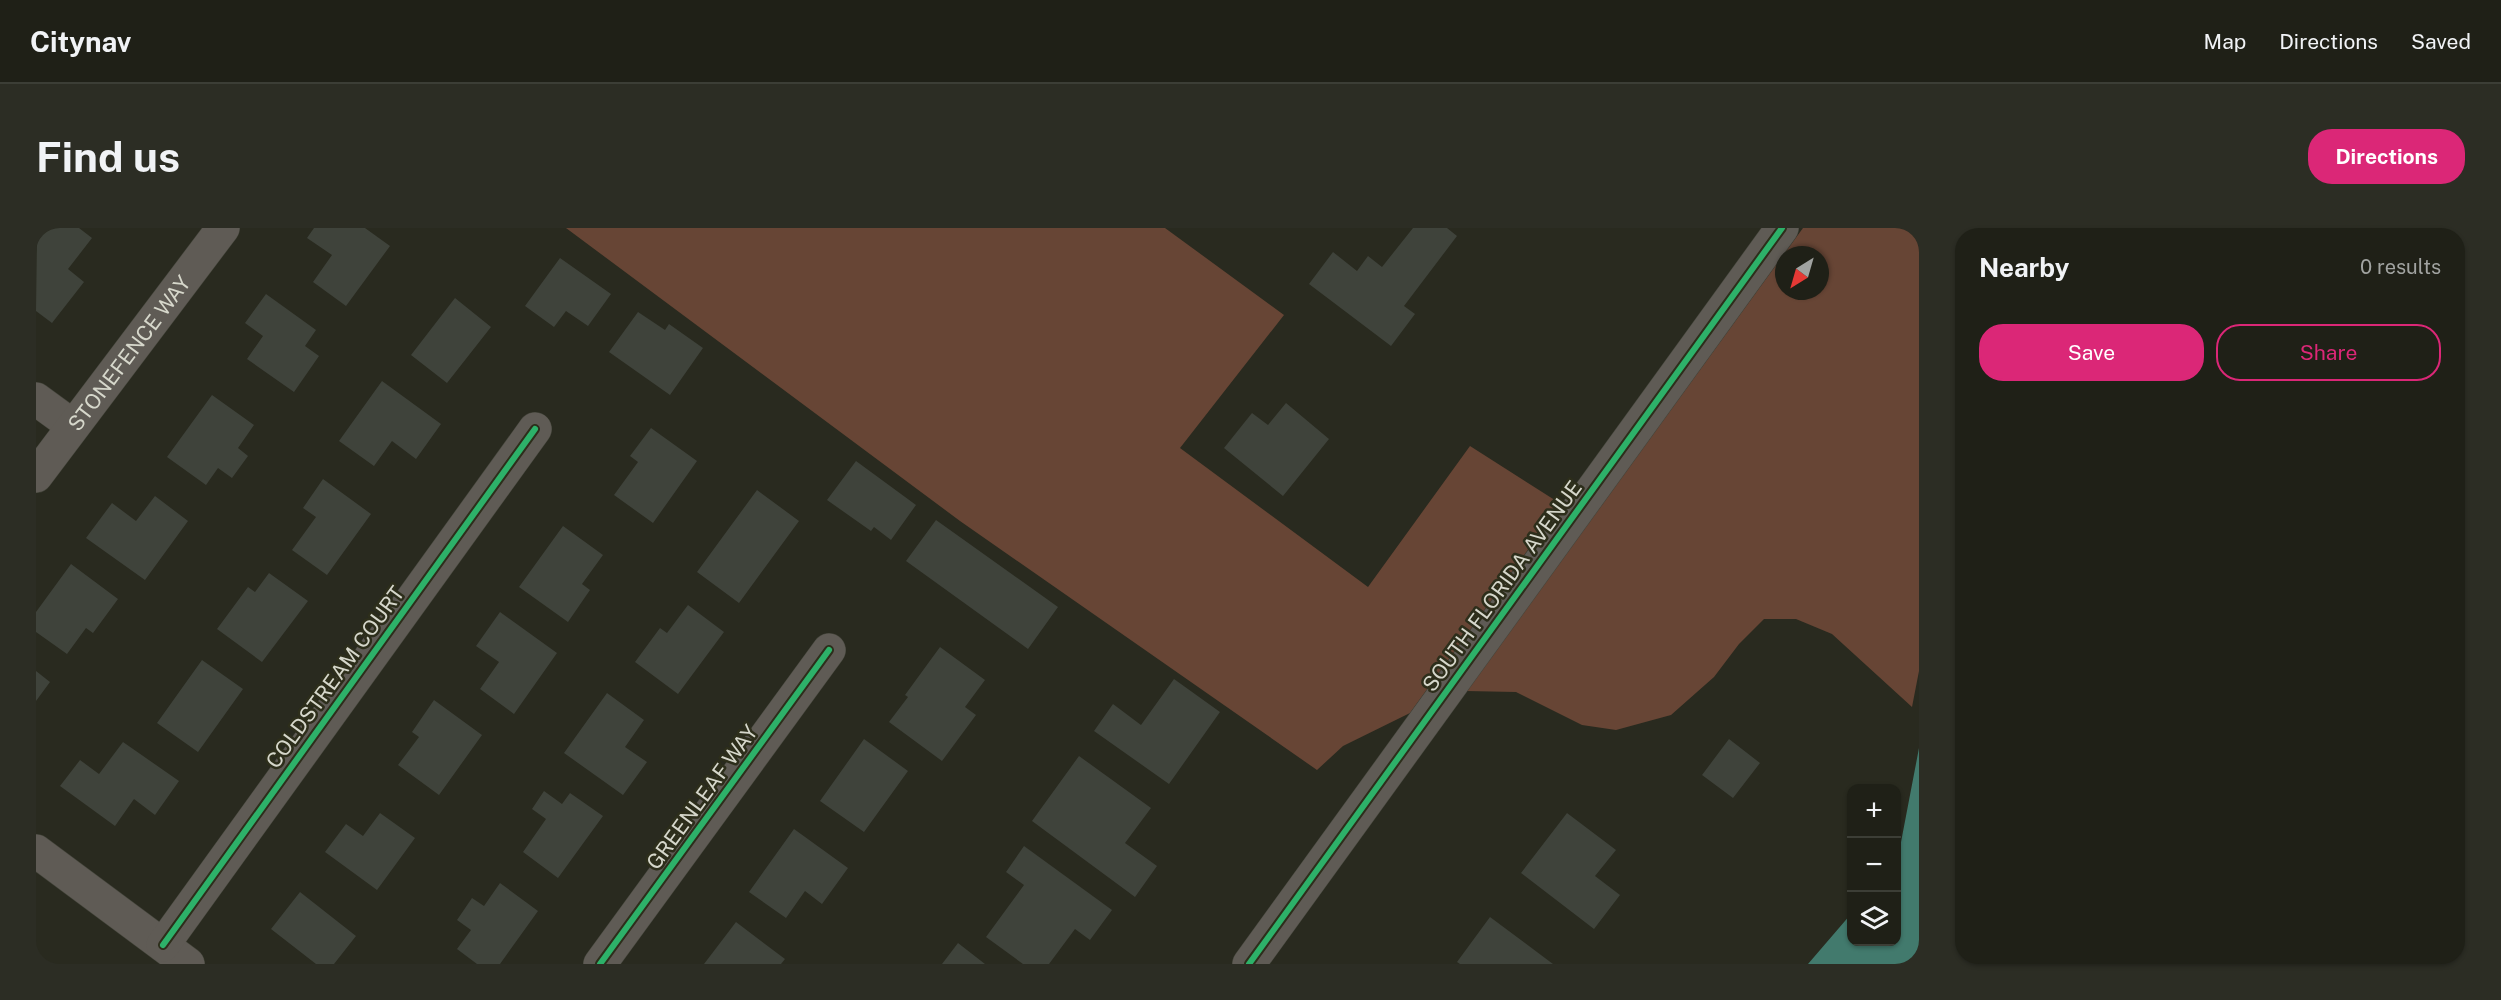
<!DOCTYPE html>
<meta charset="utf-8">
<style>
:root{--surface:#1f2017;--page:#2c2d24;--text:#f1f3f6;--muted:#a1a3a1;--line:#3c3e36;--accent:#db2777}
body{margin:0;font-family:"Public Sans",sans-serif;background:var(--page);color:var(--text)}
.controls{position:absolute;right:18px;bottom:18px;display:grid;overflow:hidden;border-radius:12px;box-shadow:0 2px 4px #0004}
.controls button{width:54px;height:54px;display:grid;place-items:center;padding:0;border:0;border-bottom:2px solid var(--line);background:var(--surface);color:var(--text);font:30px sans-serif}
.compass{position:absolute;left:1739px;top:18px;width:54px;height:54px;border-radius:50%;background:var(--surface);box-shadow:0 2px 4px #0004;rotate:217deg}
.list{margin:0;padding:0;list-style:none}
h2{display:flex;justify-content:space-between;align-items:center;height:78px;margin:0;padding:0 24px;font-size:26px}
h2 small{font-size:20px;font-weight:400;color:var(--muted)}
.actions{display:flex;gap:12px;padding:18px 24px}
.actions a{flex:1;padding:14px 0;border:2px solid var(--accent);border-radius:24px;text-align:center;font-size:21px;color:var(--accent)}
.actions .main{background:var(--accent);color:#fff}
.icon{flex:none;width:33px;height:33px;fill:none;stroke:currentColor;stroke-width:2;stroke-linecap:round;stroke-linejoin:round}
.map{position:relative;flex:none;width:1883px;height:736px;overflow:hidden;border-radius:24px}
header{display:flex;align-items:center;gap:36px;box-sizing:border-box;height:84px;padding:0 30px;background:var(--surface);border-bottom:2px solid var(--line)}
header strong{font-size:28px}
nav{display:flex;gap:33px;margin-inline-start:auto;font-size:21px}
.intro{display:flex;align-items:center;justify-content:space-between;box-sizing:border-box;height:144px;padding:0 36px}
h1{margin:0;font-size:42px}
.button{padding:15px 27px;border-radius:24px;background:var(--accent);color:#fff;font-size:21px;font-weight:700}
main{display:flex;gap:36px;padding:0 36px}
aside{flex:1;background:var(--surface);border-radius:24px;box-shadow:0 2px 4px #0004}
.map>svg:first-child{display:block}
</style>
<header>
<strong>Citynav</strong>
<nav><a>Map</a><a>Directions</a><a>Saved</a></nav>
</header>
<div class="intro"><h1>Find us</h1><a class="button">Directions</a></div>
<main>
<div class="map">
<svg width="1883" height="736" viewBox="0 0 1883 736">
<rect width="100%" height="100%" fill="#292a1f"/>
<path fill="#674535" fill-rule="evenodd" d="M530 0H1129L1248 87 1144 220 1332 359 1434 218 1525 276 1374 485 1307 518 1281 542 924 293Z
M1767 0H1883V443L1876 479 1796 406 1760 391H1728L1703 416 1678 449 1635 487 1580 502 1546 497 1480 464 1430 463ZM1748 27H1784V63H1748Z"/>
<path fill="#427a6d" d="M1883 520V736H1772L1815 686 1816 714H1860L1861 635Z"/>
<path fill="#3f433b" d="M1 0H43L56 10 32 41 48 54 16 95 0 83Z
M278 0H329L354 18 310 78 277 54 296 27 271 10Z
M1377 0H1411L1421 8 1368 78 1379 86 1355 118 1273 56 1297 24 1321 43 1332 28 1346 39Z
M524 30 575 66 552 98 530 83 518 99 489 78Z
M230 66 280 102 269 118 283 128 258 164 211 131 227 108 209 95Z
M419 70 455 99 411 155 375 127Z
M602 84 629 102 633 96 667 120 634 167 573 124Z
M346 153 405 196 380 231 356 213 338 238 303 213Z
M176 167 218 197 202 220 212 228 196 250 182 240 170 257 131 229Z
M1250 175 1293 211 1247 268 1188 220 1216 185 1232 197Z
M615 200 661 233 617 295 578 267 602 234 594 228Z
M820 233 880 277 855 312 838 299 835 303 791 272Z
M287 251 335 286 291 347 256 322 280 289 267 280Z
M721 262 763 293 703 375 661 344Z
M119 268 152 293 109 352 50 310 76 275 100 293Z
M900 292 1022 379 992 421 870 333Z
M527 298 567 327 546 356 554 362 532 394 483 359Z
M35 336 82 371 57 405 50 400 31 426 0 404V384Z
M233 345 272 373 226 434 181 401 212 359 219 364Z
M652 377 688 404 642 466 599 434 624 400 631 405Z
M464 384 521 425 478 486 444 461 463 434 440 418Z
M904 419 949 452 929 479 940 487 906 533 853 494 872 469 869 467Z
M166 432 207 461 162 524 121 495Z
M0 443 14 454 0 473Z
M1138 451 1184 484 1133 556 1058 503 1077 476 1105 497Z
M571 465 608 492 589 519 611 534 587 567 528 525Z
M398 472 446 507 403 567 362 537 383 509 376 504Z
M828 511 872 543 828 604 784 573Z
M1693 511 1724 535 1697 570 1666 547Z
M87 514 143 553 119 587 98 571 79 598 24 558 44 532 63 546Z
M1043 528 1115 580 1089 615 1121 638 1099 669 996 593Z
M508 563 526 576 534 565 567 588 522 650 487 624 510 591 496 581Z
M344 585 379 610 341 662 289 624 310 596 327 608Z
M1531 585 1580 622 1559 648 1584 667 1558 701 1485 645Z
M758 601 812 640 786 676 769 663 750 690 713 664Z
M988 618 1076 682 1054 712 1039 701 1013 736H987L950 709 988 657 970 644Z
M464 655 502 683 464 736H441L421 721 435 702 421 692 436 670 448 678Z
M264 664 320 708 298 736H280L235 701Z
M1454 689 1517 736H1424L1421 734Z
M700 694 749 731 745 736H668Z
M922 715 949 736H906Z"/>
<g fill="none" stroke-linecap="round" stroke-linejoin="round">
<defs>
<g id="minor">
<path d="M0 171 37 198"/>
<path id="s1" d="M0 248 187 0"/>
<path d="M0 623 152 736"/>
<path d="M127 717 499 201"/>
<path d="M564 736 793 422"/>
<path d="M1213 736 1746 0"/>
</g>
</defs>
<use href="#minor" stroke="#44453b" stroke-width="34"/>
<use href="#minor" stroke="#5f5b55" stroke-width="33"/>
<defs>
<path id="cycleway" d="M127 717 499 201
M564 736 793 422
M1213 736 1746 0"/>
</defs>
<use href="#cycleway" stroke="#2d2e1b" stroke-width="10"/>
<use href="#cycleway" stroke="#2db169" stroke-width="6"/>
</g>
<g text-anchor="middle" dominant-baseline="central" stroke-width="5" stroke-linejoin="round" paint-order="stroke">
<g font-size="21" fill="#d6d7cb" stroke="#2d2e1b">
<text stroke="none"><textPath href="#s1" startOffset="154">STONEFENCE WAY</textPath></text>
<text transform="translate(1466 358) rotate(-54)">SOUTH FLORIDA AVENUE</text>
<text transform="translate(299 449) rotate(-54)">COLDSTREAM COURT</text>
<text transform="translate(666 569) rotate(-54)">GREENLEAF WAY</text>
</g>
</g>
</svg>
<div class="controls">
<button>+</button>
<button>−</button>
<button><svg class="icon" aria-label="layers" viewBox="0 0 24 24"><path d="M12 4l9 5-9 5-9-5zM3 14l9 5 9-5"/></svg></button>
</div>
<svg class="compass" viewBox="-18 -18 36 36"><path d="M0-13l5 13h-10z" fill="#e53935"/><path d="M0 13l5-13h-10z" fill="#a1a3a1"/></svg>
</div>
<aside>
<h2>Nearby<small>0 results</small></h2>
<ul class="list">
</ul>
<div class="actions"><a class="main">Save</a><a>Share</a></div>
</aside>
</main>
